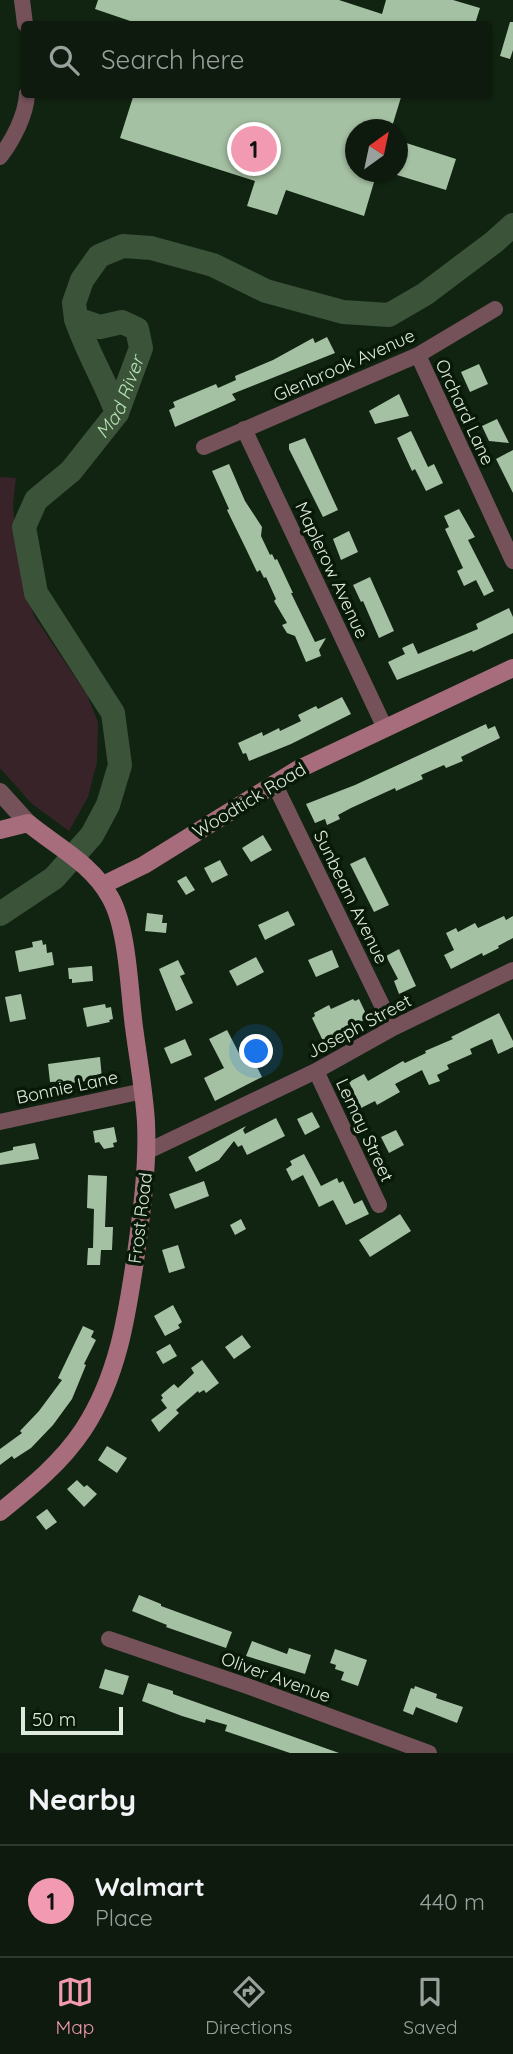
<!DOCTYPE html>
<style>
:root{--surface:#0d1a0d;--page:#1b271b;--text:#f1f3f6;--muted:#9aa19d;--line:#2d382e;--accent:#f19ab1}
body{margin:0;font-family:Quicksand,sans-serif;background:var(--page);color:var(--text)}
.compass{position:absolute;left:345px;top:119px;width:63px;height:63px;border-radius:50%;background:var(--surface);box-shadow:0 2px 5px #0004;rotate:33deg}
.scale{position:absolute;left:21px;bottom:18px;width:102px;box-sizing:border-box;padding-left:7px;border:4px solid #deeadd;border-top:0;font-size:19px;line-height:24px;white-space:nowrap;color:#deeadd;-webkit-text-stroke:5px #081908;paint-order:stroke}
.you{position:absolute;left:257px;top:1052px;width:24px;height:24px;margin:-18px;border:5px solid #fff;border-radius:50%;background:#1a73e8;box-shadow:0 0 0 10px #1a73e833}
.badge{display:grid;place-items:center;width:46px;height:46px;border-radius:50%;background:var(--accent);color:#111;font-size:23px;font-weight:700}
.pin{position:absolute;translate:-50% -50%;border:4px solid #fff;box-shadow:0 2px 7px #0006}
.list{margin:0;padding:0;list-style:none}
h2{display:flex;justify-content:space-between;align-items:center;height:91px;margin:0;padding:0 28px;font-size:30px}
h2 small{font-size:23px;font-weight:400;color:var(--muted)}
.list li{display:grid;grid-template-columns:46px 1fr auto;gap:21px;align-items:center;box-sizing:border-box;height:112px;padding:0 28px;border-top:2px solid var(--line)}
.list b{display:block;font-size:26px;white-space:nowrap}
.list p{margin:0;font-size:23px;white-space:nowrap;color:var(--muted)}
.list em{font-size:23px;font-style:normal;color:var(--muted)}
.icon{flex:none;width:38px;height:38px;fill:none;stroke:currentColor;stroke-width:2;stroke-linecap:round;stroke-linejoin:round}
.map{position:relative;flex:none;width:513px;height:1753px;overflow:hidden}
.search{position:absolute;background:var(--surface);box-shadow:0 2px 5px #0004;left:21px;right:21px;top:21px;height:77px;display:flex;align-items:center;gap:18px;box-sizing:border-box;padding:0 24px;border-radius:7px;color:var(--muted);font-size:26px}
.sheet{height:203px;background:var(--surface)}
nav{display:flex;justify-content:space-around;align-items:center;box-sizing:border-box;height:98px;border-top:2px solid var(--line);background:var(--surface);font-size:19px;color:var(--muted)}
nav a{display:grid;justify-items:center;gap:4px}
nav .on{color:var(--accent)}
.map>svg:first-child{display:block}
</style>
<div class="map">
<svg width="513" height="1753" viewBox="0 0 513 1753">
<rect width="100%" height="100%" fill="#112311"/>
<path fill="#382328" d="M0 477 16 478 13 505 17 548 34 616 87 695 98 722 97 762 88 797 69 831 32 804 0 768Z"/>
<g fill="none" stroke-linecap="round" stroke-linejoin="round">
<g stroke="#3a5339" stroke-width="24">
<path d="M76 319C87 352 105 381 117 413"/>
<path id="s1" d="M0 914 54 878 92 835 108 805 120 765 113 713 36 593 24 527 36 500 71 471 117 413 141 348 137 329 122 322 100 327 76 319 74 303 82 280 99 256 123 246 151 248 213 265 266 291 343 312 389 315 425 294 494 242 513 225"/>
</g>
</g>
<path fill="#a5c1a3" d="M98 0H339L382 14 386 0H453L480 8 475 24H139L95 9Z
M510 22H513V50L510 59 500 56Z
M134 94H402L391 130H355V172H377L364 216 286 190 277 215 247 206 255 181 120 138Z
M397 140 456 159 446 190 397 175Z
M327 337 335 353 232 394 236 400 175 427 169 410 175 407 173 402 216 384 218 388 236 380 235 376 273 360 313 338 315 343Z
M479 364 488 384 470 392 461 372Z
M399 394 409 416 375 424 369 411Z
M497 419 509 443 489 441 482 426Z
M411 431 428 467 434 464 443 483 426 491 415 469 412 471 397 438Z
M305 438 338 510 323 517 289 449V444Z
M513 450V493L496 459Z
M229 464 245 501 262 527 261 536 270 555 272 554 275 560 277 559 293 593H291L315 642 326 638 319 650 321 656 306 662 295 636 287 633 282 625 287 623 274 601 276 599 266 577 264 578 260 570 257 572 247 551 227 510 229 509 212 471Z
M459 509 475 537 468 540 494 591 484 596 476 580 464 586 457 571 463 568 445 529 449 527 444 516Z
M349 531 358 552 341 560 333 539Z
M370 577 394 631 379 638 363 601 361 602 353 585Z
M509 608 513 617V633L473 652 472 650 397 680 388 662 405 654 402 648 413 643 418 654 478 629 476 624Z
M342 697 351 714 291 744 249 761 246 753 243 754 238 743 262 732 263 736 279 728 280 731 301 721 298 715 316 706 318 709Z
M486 724 488 729 495 726 500 738 461 757 463 761 446 768 444 765 421 775 423 779 396 791 395 788 351 808 338 815 340 819 327 825 325 819 315 823 306 804 355 785Z
M263 835 272 850 251 862 242 848Z
M365 857 389 905 374 912 350 864Z
M220 860 228 875 212 883 204 868Z
M186 876 195 890 186 895 177 881Z
M288 911 295 925 265 940 258 925Z
M147 913 163 915 162 923H167L166 933 145 931Z
M504 916 506 920 513 916V938L498 946 499 948 483 956 482 953 451 969 444 955 454 950 446 933 456 928 458 932 475 923 478 928Z
M42 940 43 945 46 944 47 953 52 952 54 965 19 972 15 951 33 947 32 942Z
M399 949 416 986 399 994 394 981 398 979 386 956Z
M332 950 339 967 316 977 308 960Z
M256 957 264 972 237 986 229 971Z
M178 960 185 974 180 976 193 1003 176 1011 159 969Z
M92 966 93 981 72 983V979H69L68 968Z
M21 994 26 1019 10 1022 5 997Z
M353 999 355 1001 359 999 368 1018 323 1041 312 1018 315 1016 314 1013 329 1005 331 1009Z
M105 1004 106 1008 111 1007 113 1019 109 1020 110 1022 87 1027 83 1008Z
M499 1013 513 1041V1047L498 1054 492 1039 470 1049 472 1054 447 1065 449 1069 437 1075 440 1081 429 1085 422 1070 395 1084 400 1092 377 1105 375 1101 361 1108 349 1082 364 1074 368 1081 403 1061 405 1063 426 1053 425 1051 453 1039 451 1037Z
M227 1030 242 1059 251 1055 262 1077 215 1101 204 1078 224 1068 209 1039Z
M185 1039 192 1055 171 1064 164 1048Z
M100 1057 102 1079 71 1083 69 1081 50 1082 48 1064Z
M312 1112 320 1127 305 1135 297 1119Z
M276 1118 285 1136 247 1155 242 1145 238 1147 234 1141 219 1160 196 1172 188 1157 246 1126 243 1130 245 1134Z
M114 1127 117 1142 113 1143 114 1147 104 1149 99 1142 95 1143 93 1131Z
M396 1130 404 1145 389 1153 381 1137Z
M35 1143 39 1159 0 1165V1153L13 1150V1147Z
M304 1154 321 1186 337 1178 339 1183 343 1181 354 1204 362 1200 369 1214 346 1225 333 1200 319 1207 303 1175 292 1181 286 1169 292 1165 290 1161Z
M88 1175 107 1176 105 1227H113L112 1250H101L100 1265H87L88 1248H93L94 1209 87 1208Z
M204 1181 209 1196 175 1209 169 1194Z
M400 1214 411 1231 370 1257 359 1240Z
M241 1219 246 1229 235 1235 230 1225Z
M178 1245 185 1268 169 1273 162 1250Z
M173 1305 182 1322 178 1325 180 1328 165 1336 154 1316Z
M83 1326 94 1331 91 1337 96 1340 84 1364 86 1365 72 1399 53 1425 31 1448 14 1459 12 1456 0 1465V1449L22 1433 20 1431 39 1411 62 1380 58 1378Z
M242 1335 251 1347 234 1359 225 1347Z
M170 1344 177 1356 163 1364 156 1352Z
M202 1360 219 1383 206 1393 204 1390 199 1393 198 1391 176 1410 179 1413 159 1432 151 1420 167 1408 161 1400 163 1398 161 1395 174 1384 178 1388 194 1373 191 1368Z
M107 1446 127 1458 117 1473 98 1460Z
M77 1480 84 1487 87 1485 97 1494 84 1507 67 1489Z
M47 1509 57 1522 46 1530 36 1517Z
M139 1595 161 1604V1606L232 1632 226 1648 166 1627 167 1625 132 1611Z
M252 1641 287 1654 289 1648 311 1655 305 1674 246 1656Z
M335 1649 367 1660 358 1686 341 1680 344 1672 335 1669 336 1665 330 1663Z
M105 1669 129 1676 123 1695 99 1688Z
M148 1683 173 1691V1694L339 1753H290L225 1731 227 1725 206 1719 205 1723 182 1716 142 1701Z
M415 1686 437 1694 436 1698 463 1707 457 1723 416 1707 413 1715 403 1711 411 1688 414 1689Z"/>
<g fill="none" stroke-linecap="round" stroke-linejoin="round">
<path stroke="#75515a" stroke-width="16" d="M22 0 25 24
M0 157C13 140 26 115 27 94
M418 355 513 561
M244 429 385 728
M204 447 418 355 495 309
M274 783 393 1028
M316 1071 379 1205
M0 1122 143 1091
M146 1152 316 1071 393 1028 513 970
M109 1639 250 1687 429 1753"/>
<path stroke="#75515a" stroke-width="18" d="M0 792 28 823"/>
<path stroke="#a76d7c" stroke-width="18" d="M0 830 28 823C57 847 91 863 110 897 128 928 129 990 134 1027 138 1058 144 1090 146 1122 148 1166 142 1210 136 1254 127 1316 118 1377 83 1430 61 1463 31 1487 0 1512
M103 885 144 865 297 770 513 668"/>
</g>
<g text-anchor="middle" dominant-baseline="central" stroke-width="7" stroke-linejoin="round" paint-order="stroke">
<g font-size="18" fill="#deeadd" stroke="#081908">
<text transform="translate(344 365) rotate(-24)">Glenbrook Avenue</text>
<text transform="translate(465 412) rotate(65)">Orchard Lane</text>
<text transform="translate(332 570) rotate(65)">Maplerow Avenue</text>
<text transform="translate(249 800) rotate(-31)">Woodtick Road</text>
<text transform="translate(351 897) rotate(64)">Sunbeam Avenue</text>
<text transform="translate(359 1026) rotate(-28)">Joseph Street</text>
<text transform="translate(67 1087) rotate(-12)">Bonnie Lane</text>
<text transform="translate(365 1130) rotate(65)">Lemay Street</text>
<text transform="translate(140 1218) rotate(-83)">Frost Road</text>
<text transform="translate(276 1677) rotate(20)">Oliver Avenue</text>
</g>
<g font-size="19" font-style="italic" fill="#b5e3b3" stroke="#081908">
<text stroke="none"><textPath href="#s1" startOffset="625">Mad River</textPath></text>
</g>
</g>
</svg>
<svg class="compass" viewBox="-18 -18 36 36"><path d="M0-13l5 13h-10z" fill="#e53935"/><path d="M0 13l5-13h-10z" fill="#9aa19d"/></svg>
<div class="scale">50 m</div>
<div class="you"></div>
<div class="pin badge" style="left:254px;top:149px">1</div>
<div class="search"><svg class="icon" aria-label="search" viewBox="0 0 24 24"><circle cx="10" cy="10" r="6"/><path d="M15 15l6 6"/></svg>Search here</div>
</div>
<section class="sheet">
<h2>Nearby<small></small></h2>
<ul class="list">
<li><span class="badge">1</span><div><b>Walmart</b><p>Place</p></div><em>440 m</em></li>
</ul>
</section>
<nav>
<a class="on"><svg class="icon" aria-label="map" viewBox="0 0 24 24"><path d="M3 6l6-2 6 2 6-2v14l-6 2-6-2-6 2zM9 4v14M15 6v14"/></svg>Map</a>
<a><svg class="icon" aria-label="directions" viewBox="0 0 24 24"><path d="M12 3l9 9-9 9-9-9zM9 14v-3h6M13 9l2 2-2 2"/></svg>Directions</a>
<a><svg class="icon" aria-label="saved" viewBox="0 0 24 24"><path d="M7 4h10v16l-5-4-5 4z"/></svg>Saved</a>
</nav>
